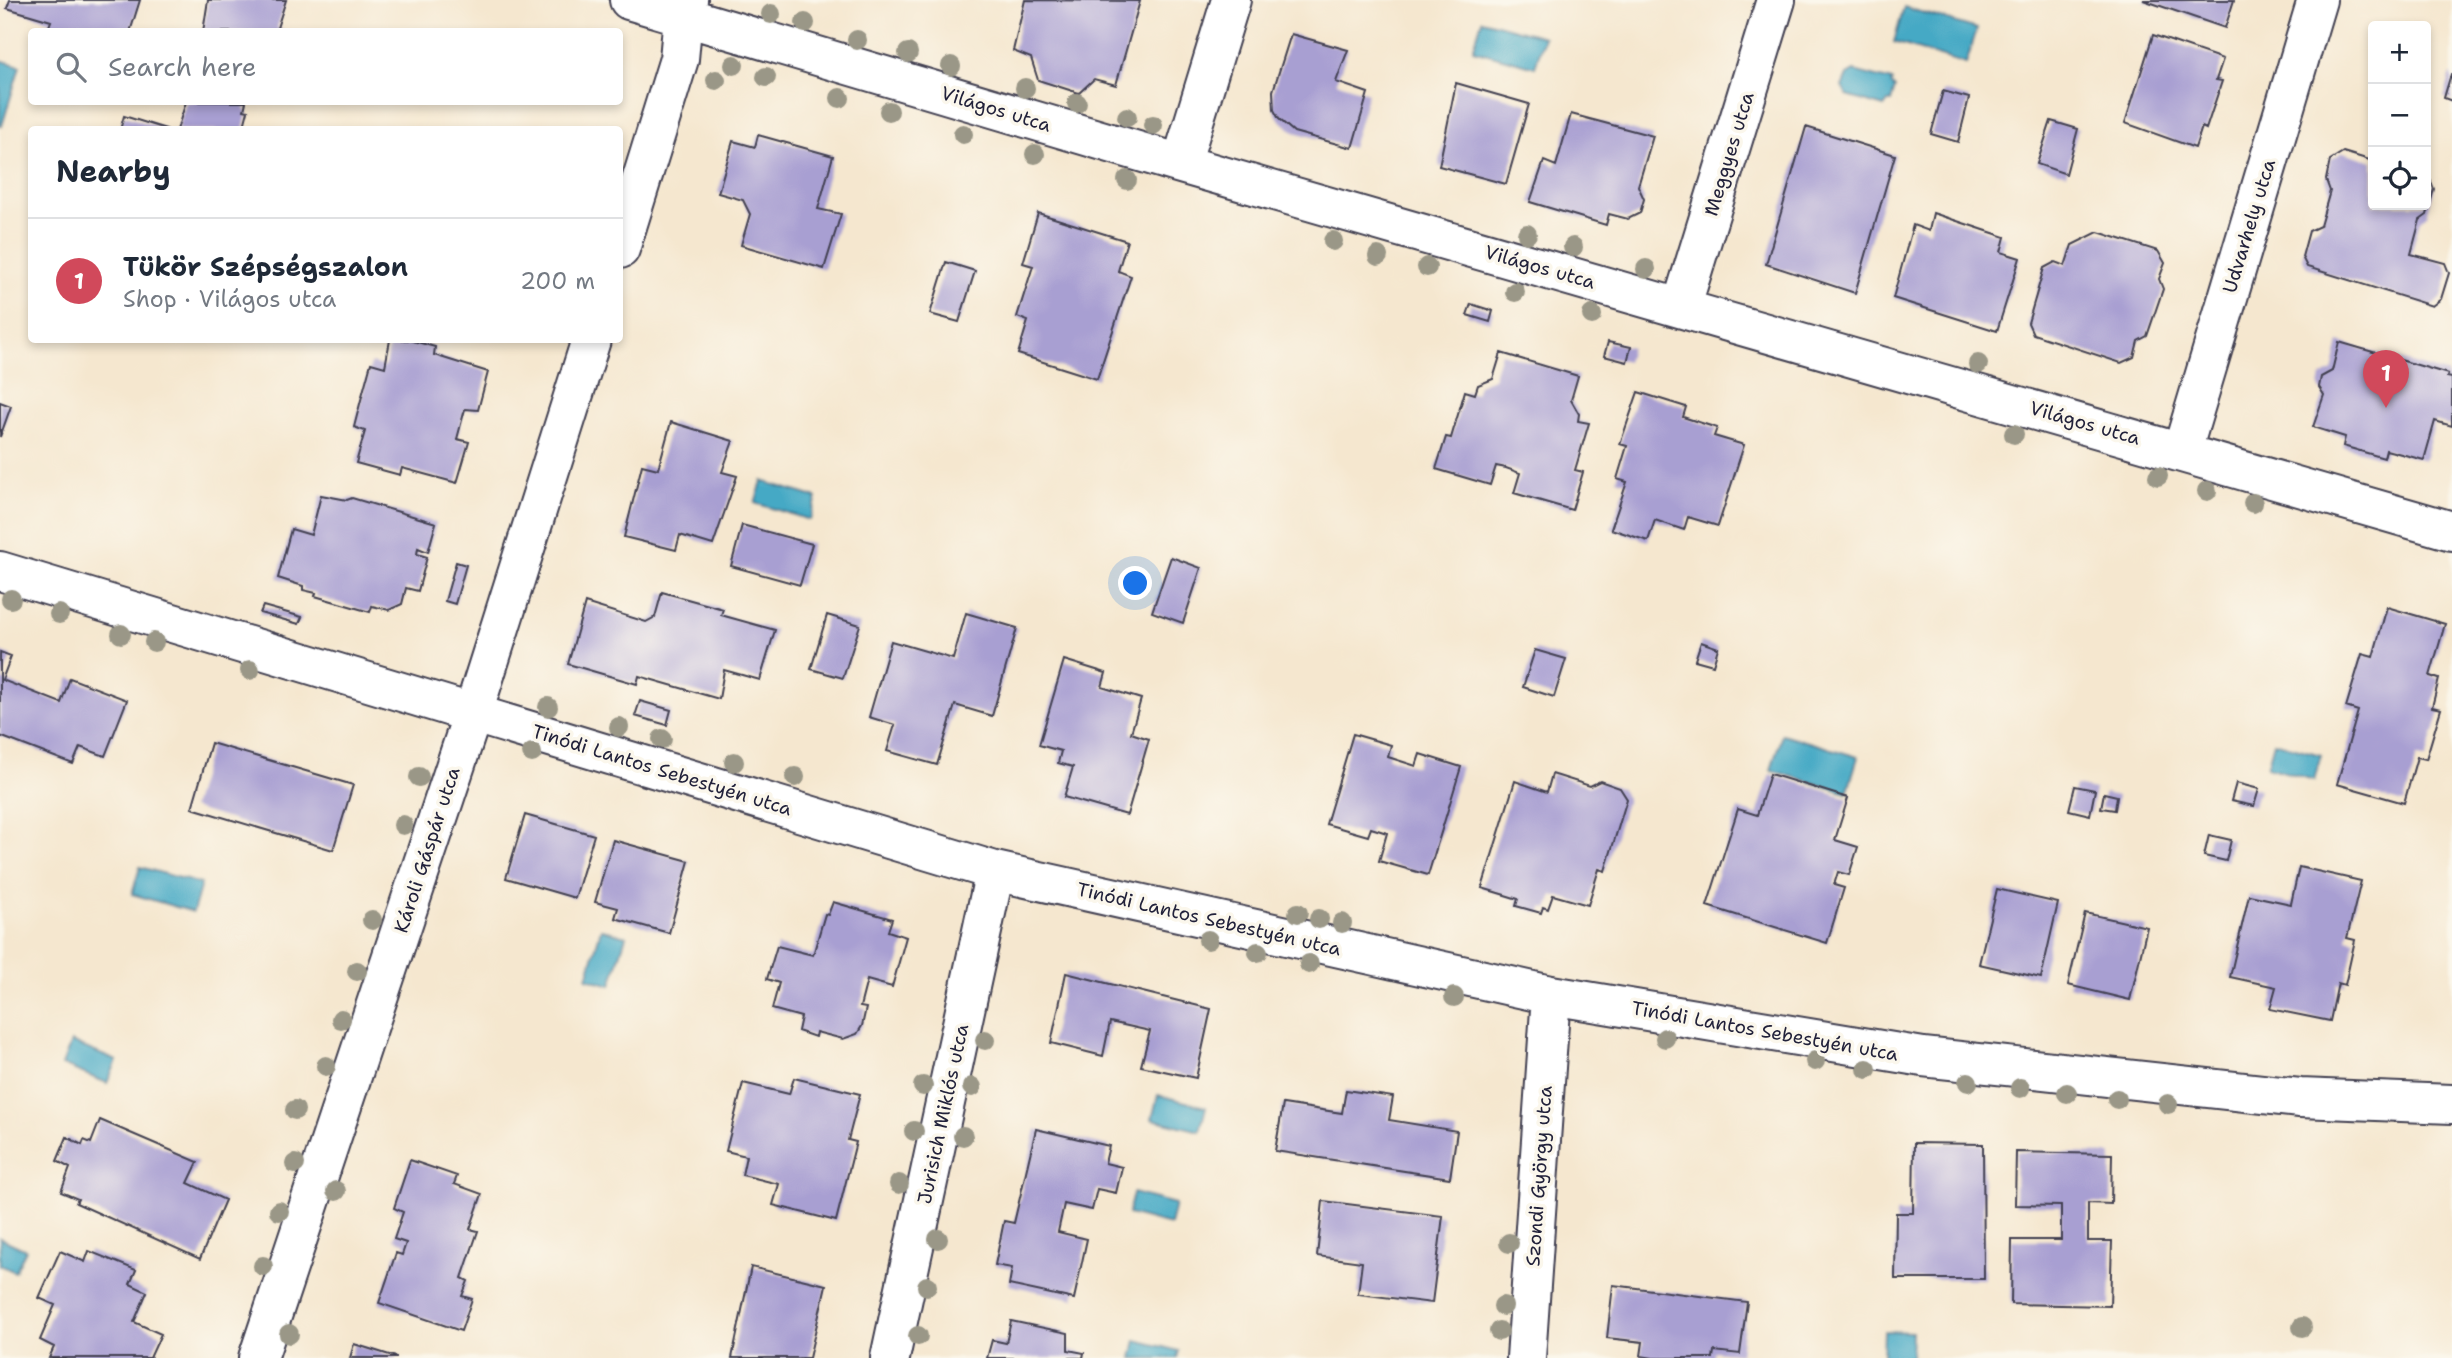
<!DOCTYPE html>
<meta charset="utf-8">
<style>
:root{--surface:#fff;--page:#f2f2f3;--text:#1f2937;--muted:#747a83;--line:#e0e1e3;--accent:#d1495b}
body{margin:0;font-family:"Shantell Sans",sans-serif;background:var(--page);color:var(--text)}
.controls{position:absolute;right:21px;top:21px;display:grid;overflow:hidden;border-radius:7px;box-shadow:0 4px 10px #0003}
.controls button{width:63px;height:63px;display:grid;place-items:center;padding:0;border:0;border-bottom:2px solid var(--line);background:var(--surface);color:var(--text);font:35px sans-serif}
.you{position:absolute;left:1136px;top:584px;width:24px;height:24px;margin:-18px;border:5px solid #fff;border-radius:50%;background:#1a73e8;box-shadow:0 0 0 10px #1a73e833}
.badge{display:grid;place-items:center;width:46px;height:46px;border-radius:50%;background:var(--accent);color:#fff;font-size:23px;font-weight:700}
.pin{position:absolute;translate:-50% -58px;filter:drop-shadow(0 2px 4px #0008)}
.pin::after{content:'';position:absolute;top:37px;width:24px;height:21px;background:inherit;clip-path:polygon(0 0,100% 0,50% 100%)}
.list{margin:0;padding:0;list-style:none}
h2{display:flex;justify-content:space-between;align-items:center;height:91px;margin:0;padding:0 28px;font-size:30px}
h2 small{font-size:23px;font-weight:400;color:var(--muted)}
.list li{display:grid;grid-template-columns:46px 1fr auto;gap:21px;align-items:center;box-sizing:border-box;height:126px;padding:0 28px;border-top:2px solid var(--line)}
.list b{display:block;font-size:26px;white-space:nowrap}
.list p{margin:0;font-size:23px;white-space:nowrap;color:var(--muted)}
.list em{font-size:23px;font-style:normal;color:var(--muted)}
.icon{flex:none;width:38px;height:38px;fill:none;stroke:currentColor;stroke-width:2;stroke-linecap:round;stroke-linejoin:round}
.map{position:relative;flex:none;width:2452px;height:1358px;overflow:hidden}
.search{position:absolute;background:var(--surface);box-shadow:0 4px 10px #0003;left:28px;top:28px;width:595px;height:77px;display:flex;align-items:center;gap:18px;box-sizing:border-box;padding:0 24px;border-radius:7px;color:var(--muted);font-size:26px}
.panel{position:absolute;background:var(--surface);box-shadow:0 4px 10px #0003;left:28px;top:126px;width:595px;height:217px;border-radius:7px}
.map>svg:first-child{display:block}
</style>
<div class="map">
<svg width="2452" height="1358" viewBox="0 0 2452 1358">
<rect width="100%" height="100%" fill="#fbf7ec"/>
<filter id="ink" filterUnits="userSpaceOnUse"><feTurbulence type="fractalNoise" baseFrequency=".0143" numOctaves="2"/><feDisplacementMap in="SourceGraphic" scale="14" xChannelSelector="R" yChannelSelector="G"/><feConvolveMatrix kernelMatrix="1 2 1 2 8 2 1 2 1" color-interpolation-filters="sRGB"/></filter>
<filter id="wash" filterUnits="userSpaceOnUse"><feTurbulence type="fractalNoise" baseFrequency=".00686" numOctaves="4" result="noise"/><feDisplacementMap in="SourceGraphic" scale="28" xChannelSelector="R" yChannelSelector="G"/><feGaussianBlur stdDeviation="1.57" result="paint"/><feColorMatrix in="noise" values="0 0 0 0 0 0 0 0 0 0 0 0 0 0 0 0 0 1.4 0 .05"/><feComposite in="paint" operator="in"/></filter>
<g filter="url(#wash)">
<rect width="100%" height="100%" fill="#f5e7cf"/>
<path fill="#45a9c5" stroke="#346680" stroke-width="2" d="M1904 7 1977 29 1966 64 1894 42Z
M1482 20 1544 37 1535 67 1473 50Z
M0 60 20 66 2 126 0 125Z
M1854 71 1892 81 1891 84 1895 88 1891 102H1888L1884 107 1847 96 1842 87 1847 75Z
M762 481 817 498 810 520 755 503Z
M1782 734 1858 757 1847 793 1771 770Z
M2274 742 2321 755 2314 780 2267 767Z
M140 867 201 884 193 912 132 894Z
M601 929 626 936 611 985 587 978Z
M71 1042 117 1061 107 1083 62 1065Z
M1158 1095 1206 1107 1200 1131 1152 1119Z
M1133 1193 1175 1204 1170 1225 1128 1214Z
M0 1238 26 1250 15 1272 0 1265Z
M1884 1331 1912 1332 1911 1358H1883Z
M1136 1340 1179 1351 1177 1358H1132Z"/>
<g id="blocks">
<path fill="#a89fd2" d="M10 0H140L130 32H47L51 21 7 8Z
M208 0H286L277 28 287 32H203Z
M1025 0 1140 1 1116 85 1094 79 1079 93 1038 80 1031 58 1013 51Z
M2143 0H2234L2225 28Z
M1291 34 1348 50 1336 82 1368 93 1352 148 1294 132 1279 119 1274 110 1273 91Z
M2153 35 2223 59 2216 80 2222 81 2206 129 2202 127 2195 148 2125 123Z
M2451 74H2452V101L2444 98Z
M1456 83 1529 104 1506 184 1439 166Z
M1943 91 1969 98 1958 142 1931 134Z
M186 102H246L244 110 248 111 243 130H177Z
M1571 114 1653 136 1638 186 1644 199 1640 213 1628 219 1609 214 1606 225 1530 202 1544 161 1556 166Z
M124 116 166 129 165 130H120Z
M2051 121 2078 129 2066 174 2037 164Z
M1806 127 1895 155 1855 293 1766 264Z
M758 135 833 156 818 209 841 214 824 269 741 245 750 214 743 200 718 193 733 141 755 147Z
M2343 152 2373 161V205H2426V178L2430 179 2434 189 2427 215 2420 220 2411 254 2445 263 2449 273 2441 299 2432 306 2307 267 2302 257 2309 231 2320 226 2330 191 2326 180 2330 160Z
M1038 213 1127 241 1118 271 1131 276 1097 379 1018 354 1028 321 1017 317 1033 266 1023 263Z
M1933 213 2005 237 2001 252 2020 258 1997 331 1893 298 1913 225 1929 231Z
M2098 232 2158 251 2165 263 2159 279 2163 289 2147 336 2138 341 2134 357 2121 363 2033 334 2028 323 2044 268 2055 262 2065 266 2072 245Z
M946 262 975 271 959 322 930 314Z
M1471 304 1493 311 1490 322 1467 315Z
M390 340H410L435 347 434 355 488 372 478 410 465 409 457 439 469 442 457 483 402 468 400 475 356 463 365 431 354 427 362 396 371 363 385 367Z
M1608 342 1631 347 1627 362 1604 356Z
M2339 342 2448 374 2447 377 2452 378V426L2435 421 2424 460 2386 450 2384 458 2343 446 2345 437 2313 427 2324 395 2319 387 2321 377 2332 371Z
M1501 353 1578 376 1571 400 1579 414 1578 421 1589 423 1575 470 1583 472 1572 510 1514 493 1520 473 1506 468 1496 466 1490 485 1436 469 1446 437 1451 438 1465 391 1475 394 1478 385 1493 379Z
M1638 392 1686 407 1683 417 1717 428 1714 436 1744 445 1718 526 1688 517 1684 530 1655 520 1648 541 1611 529 1627 482 1617 479 1627 446 1620 444Z
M0 402 11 406 0 437Z
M671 422 733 441 722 472 737 476 713 545 680 535 676 550 624 537 642 465 658 469Z
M321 495 347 500 352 498 436 523 428 552 418 548 417 554 427 557 418 591 406 588 402 604 389 610 372 606 370 612 315 596 316 593 303 590V586L278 578 291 529 311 535Z
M742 525 812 544 800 585 731 566Z
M1171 557 1201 568 1183 623 1152 612Z
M456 562 466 565 455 604 445 601Z
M662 592 723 609 721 615 775 630 760 680 724 670 719 699 639 676 637 684 568 664 585 603 646 622 655 617Z
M263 606 302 617 299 624 260 613Z
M2387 607 2445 624 2430 676 2439 679 2432 707 2441 709 2426 759 2417 757 2404 803 2337 784 2358 711 2346 707 2362 654 2373 657Z
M966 613 1017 628 992 716 955 705 937 765 887 751 895 725 869 717 891 641 953 659Z
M827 615 860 625 843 678 811 669Z
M1701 642 1718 648 1713 665 1695 660Z
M1535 650 1566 659 1554 697 1523 687Z
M0 652 11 656 2 680 61 703 70 678 127 700 105 756 80 747 73 764 0 736Z
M1064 660 1106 673 1102 687 1141 699 1131 733 1149 739 1127 815 1064 797 1073 767 1058 763 1061 751 1039 745Z
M640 701 671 710 667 725 635 716Z
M1353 734 1391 745 1388 757 1416 766 1420 754 1461 767 1428 875 1379 861 1387 833 1371 828 1368 836 1326 824Z
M211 743 353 785 333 850 192 808Z
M1552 774 1590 786 1600 781 1620 788 1627 799 1605 871 1599 869 1588 905 1553 895 1548 909 1543 907 1541 913 1516 906 1518 899 1482 888 1515 781 1547 792Z
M1770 774 1848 798 1835 840 1858 847 1849 875 1838 872 1834 885 1844 888 1827 943 1707 906 1738 809 1757 815Z
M2236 783 2259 789 2254 806 2231 801Z
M2075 786 2095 790 2090 815 2069 810Z
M2104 793 2117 796 2115 810 2101 808Z
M525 815 594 835 575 898 506 878Z
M2209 835 2231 840 2226 861 2204 856Z
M613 840 689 861 669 933 615 918 618 908 595 902Z
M2299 867 2361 881 2347 938 2355 940 2345 985 2338 983 2330 1021 2270 1009 2276 987 2230 977 2249 895 2291 904Z
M1997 889 2058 903 2041 978 1979 964Z
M833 902 892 919 888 931 906 937 892 987 867 980 860 1007 866 1008 862 1026 857 1034 843 1039 816 1032 815 1037 798 1031 801 1017 772 1009 779 983 767 979 777 946 813 955 825 914 828 915Z
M2085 913 2147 927 2130 1000 2068 985Z
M1066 973 1211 1009 1196 1078 1141 1066 1150 1031 1110 1022 1103 1056 1051 1043Z
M794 1078 860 1094 848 1140 856 1142 836 1221 773 1205 779 1184 742 1175 746 1156 726 1151 743 1083 789 1094Z
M1346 1090 1393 1097 1389 1120 1457 1131 1450 1178 1275 1151 1283 1104 1342 1113Z
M100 1120 198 1162 188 1183 225 1200 200 1259 76 1203 78 1199 61 1192 70 1168 57 1161 67 1137 82 1145 84 1140 91 1143Z
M1036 1129 1109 1146 1105 1163 1122 1167 1116 1193 1097 1189 1092 1210 1064 1204 1058 1232 1087 1239 1074 1299 1009 1285 1012 1268 995 1265 1004 1221 1014 1223Z
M1914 1143 1983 1144 1984 1279H1895L1896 1213H1913Z
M2016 1152 2112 1154 2111 1204 2088 1203V1241H2112L2110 1306 2011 1304 2012 1240H2061V1206L2015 1205Z
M410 1160 457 1176 454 1184 482 1194 470 1229 478 1231 462 1278 468 1281 462 1296 472 1299 461 1331 379 1303 396 1253 402 1255 406 1243 394 1239 403 1212 394 1208Z
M1323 1201 1443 1216 1432 1303 1358 1294 1362 1262 1317 1256Z
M60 1251 85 1262 89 1251 136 1270 130 1284 147 1292 134 1322 161 1334 150 1358H49L54 1347 40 1340 55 1305 39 1298Z
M751 1267 826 1285 809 1358H732Z
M1613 1285 1747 1302 1740 1354 1714 1351 1713 1358H1653L1641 1356 1643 1342 1607 1338Z
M1011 1321 1068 1333V1350L1084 1353 1083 1358H987L992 1340 1006 1343Z
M354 1344 396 1357V1358H350Z"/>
</g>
</g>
<g filter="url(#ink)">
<use href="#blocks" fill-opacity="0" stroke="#424051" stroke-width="2"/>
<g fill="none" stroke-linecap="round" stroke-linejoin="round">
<defs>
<path id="minor" d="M629 0 1181 164 2452 531
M1181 164 1231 0
M620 249 679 59 683 16 688 0
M1681 308 1776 0
M2182 451 2317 0
M0 571 995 871 1551 995 1923 1057 2300 1098 2452 1104
M258 1358 473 713 591 340
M890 1358 995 871
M1526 1358 1551 995"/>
</defs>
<use href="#minor" stroke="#424051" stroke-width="42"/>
<use href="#minor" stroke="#fff" stroke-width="38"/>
</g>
<g fill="#9a9787">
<circle cx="771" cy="14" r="10"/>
<circle cx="805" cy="23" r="10"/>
<circle cx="857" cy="40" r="10"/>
<circle cx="908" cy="53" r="10"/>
<circle cx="734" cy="65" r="10"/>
<circle cx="951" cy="66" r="10"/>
<circle cx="766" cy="77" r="10"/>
<circle cx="716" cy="80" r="10"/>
<circle cx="1025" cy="88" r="10"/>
<circle cx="840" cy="98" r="10"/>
<circle cx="1077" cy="103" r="10"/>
<circle cx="889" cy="111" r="10"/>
<circle cx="1127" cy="117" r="10"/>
<circle cx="1153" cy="125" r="10"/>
<circle cx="963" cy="134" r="10"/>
<circle cx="1035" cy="154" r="10"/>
<circle cx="1127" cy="180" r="10"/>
<circle cx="1527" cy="234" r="10"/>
<circle cx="1333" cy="241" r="10"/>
<circle cx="1573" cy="247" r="10"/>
<circle cx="1378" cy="256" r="10"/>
<circle cx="1427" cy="267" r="10"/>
<circle cx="1646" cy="269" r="10"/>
<circle cx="1515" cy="292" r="10"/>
<circle cx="1592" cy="315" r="10"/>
<circle cx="1978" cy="364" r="10"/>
<circle cx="2014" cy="434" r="10"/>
<circle cx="2158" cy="476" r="10"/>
<circle cx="2207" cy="491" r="10"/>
<circle cx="2253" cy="503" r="10"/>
<circle cx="11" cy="599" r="10"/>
<circle cx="59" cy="614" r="10"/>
<circle cx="121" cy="634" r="10"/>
<circle cx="154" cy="642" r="10"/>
<circle cx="250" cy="670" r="10"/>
<circle cx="548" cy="707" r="10"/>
<circle cx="619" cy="727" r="10"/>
<circle cx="662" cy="739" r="10"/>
<circle cx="532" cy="753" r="10"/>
<circle cx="734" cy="762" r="10"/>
<circle cx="419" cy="777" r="10"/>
<circle cx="795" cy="777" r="10"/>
<circle cx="403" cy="825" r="10"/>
<circle cx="1298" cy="913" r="10"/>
<circle cx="1319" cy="919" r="10"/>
<circle cx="372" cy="920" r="10"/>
<circle cx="1342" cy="923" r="10"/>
<circle cx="1208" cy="940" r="10"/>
<circle cx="1258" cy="952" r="10"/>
<circle cx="1309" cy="964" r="10"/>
<circle cx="357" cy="971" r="10"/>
<circle cx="1454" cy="997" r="10"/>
<circle cx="341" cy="1019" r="10"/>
<circle cx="1665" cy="1038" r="10"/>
<circle cx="985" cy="1040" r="10"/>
<circle cx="1815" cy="1061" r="10"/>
<circle cx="326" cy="1066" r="10"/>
<circle cx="1867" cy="1069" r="10"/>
<circle cx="1968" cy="1082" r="10"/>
<circle cx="923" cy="1086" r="10"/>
<circle cx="972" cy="1087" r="10"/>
<circle cx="2020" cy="1088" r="10"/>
<circle cx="2067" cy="1093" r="10"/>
<circle cx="2117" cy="1099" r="10"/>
<circle cx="2168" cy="1104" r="10"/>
<circle cx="295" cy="1110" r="10"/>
<circle cx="914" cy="1131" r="10"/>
<circle cx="963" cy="1136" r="10"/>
<circle cx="295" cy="1164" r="10"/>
<circle cx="899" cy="1184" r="10"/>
<circle cx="336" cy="1191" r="10"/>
<circle cx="279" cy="1211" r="10"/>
<circle cx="938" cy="1239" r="10"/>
<circle cx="1509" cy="1243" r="10"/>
<circle cx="263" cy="1266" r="10"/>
<circle cx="927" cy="1286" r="10"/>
<circle cx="1503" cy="1306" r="10"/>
<circle cx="2302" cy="1327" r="10"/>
<circle cx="1499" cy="1331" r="10"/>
<circle cx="289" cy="1334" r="10"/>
<circle cx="918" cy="1336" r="10"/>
</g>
</g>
<g text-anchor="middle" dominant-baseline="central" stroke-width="7" stroke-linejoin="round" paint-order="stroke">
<g font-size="19" fill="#22223b" stroke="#fbf7ec">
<text transform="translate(996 109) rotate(17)">Világos utca</text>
<text transform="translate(1729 154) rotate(-73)">Meggyes utca</text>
<text transform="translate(2249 226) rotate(-73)">Udvarhely utca</text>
<text transform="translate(1540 267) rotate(16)">Világos utca</text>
<text transform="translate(2085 423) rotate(16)">Világos utca</text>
<text transform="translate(662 770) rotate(17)">Tinódi Lantos Sebestyén utca</text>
<text transform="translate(427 850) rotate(-72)">Károli Gáspár utca</text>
<text transform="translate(1209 919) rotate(13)">Tinódi Lantos Sebestyén utca</text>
<text transform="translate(1765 1031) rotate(10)">Tinódi Lantos Sebestyén utca</text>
<text transform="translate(943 1114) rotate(-78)">Jurisich Miklós utca</text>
<text transform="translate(1539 1176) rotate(-86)">Szondi György utca</text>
</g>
</g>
</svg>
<div class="controls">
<button>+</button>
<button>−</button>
<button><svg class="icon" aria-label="locate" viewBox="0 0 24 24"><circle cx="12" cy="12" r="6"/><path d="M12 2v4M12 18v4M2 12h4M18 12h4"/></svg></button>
</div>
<div class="you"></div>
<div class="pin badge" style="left:2386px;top:408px">1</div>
<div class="search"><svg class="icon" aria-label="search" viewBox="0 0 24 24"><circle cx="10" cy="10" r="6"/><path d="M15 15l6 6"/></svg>Search here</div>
<section class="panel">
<h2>Nearby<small></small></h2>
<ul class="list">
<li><span class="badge">1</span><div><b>Tükör Szépségszalon</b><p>Shop · Világos utca</p></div><em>200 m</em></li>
</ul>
</section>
</div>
